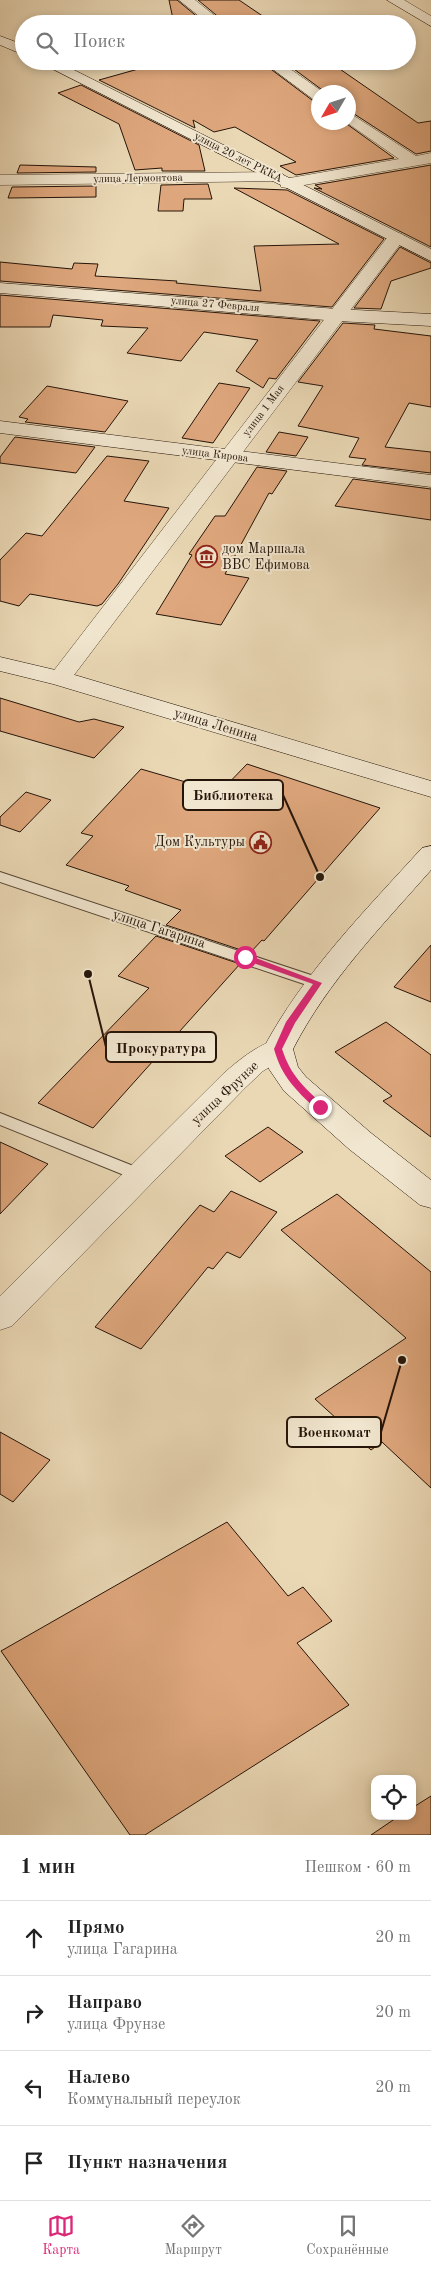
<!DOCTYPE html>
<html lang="ru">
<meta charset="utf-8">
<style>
:root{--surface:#fff;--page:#f2f2f2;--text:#222;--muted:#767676;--line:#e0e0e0;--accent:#db2777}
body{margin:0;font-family:"Old Standard TT",serif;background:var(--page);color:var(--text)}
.controls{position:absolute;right:15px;bottom:15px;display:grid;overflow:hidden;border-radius:10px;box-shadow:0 2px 8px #0003}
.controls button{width:45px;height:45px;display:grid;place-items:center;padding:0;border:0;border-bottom:1px solid var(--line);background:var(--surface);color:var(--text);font:25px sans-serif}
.compass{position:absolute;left:311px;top:85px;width:45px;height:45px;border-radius:50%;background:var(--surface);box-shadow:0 2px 8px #0003;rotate:231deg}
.stop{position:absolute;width:15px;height:15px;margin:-11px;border:4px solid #db2777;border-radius:50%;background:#fff}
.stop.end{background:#db2777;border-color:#fff;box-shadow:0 1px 5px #0008}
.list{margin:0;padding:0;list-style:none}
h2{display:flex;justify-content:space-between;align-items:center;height:65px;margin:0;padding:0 20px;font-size:21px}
h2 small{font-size:16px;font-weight:400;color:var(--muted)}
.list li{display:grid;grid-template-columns:32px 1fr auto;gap:15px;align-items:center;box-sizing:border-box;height:75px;padding:0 20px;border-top:1px solid var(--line)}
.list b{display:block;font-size:19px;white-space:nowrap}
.list p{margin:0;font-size:16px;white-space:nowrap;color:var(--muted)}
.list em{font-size:16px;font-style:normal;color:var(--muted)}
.icon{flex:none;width:28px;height:28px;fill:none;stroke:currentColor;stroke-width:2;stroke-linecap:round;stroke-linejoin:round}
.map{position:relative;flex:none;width:431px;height:1835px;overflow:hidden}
.search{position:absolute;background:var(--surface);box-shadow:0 2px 8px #0003;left:15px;right:15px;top:15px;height:55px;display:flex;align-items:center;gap:12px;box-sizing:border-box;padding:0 18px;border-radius:28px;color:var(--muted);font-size:19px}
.sheet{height:365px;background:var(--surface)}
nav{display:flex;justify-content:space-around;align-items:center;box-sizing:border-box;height:70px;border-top:1px solid var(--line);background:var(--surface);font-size:14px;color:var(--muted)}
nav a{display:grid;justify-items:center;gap:2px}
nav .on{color:var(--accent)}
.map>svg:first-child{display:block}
</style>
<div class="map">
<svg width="431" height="1835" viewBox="0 0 431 1835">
<rect width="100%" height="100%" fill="#ead8b5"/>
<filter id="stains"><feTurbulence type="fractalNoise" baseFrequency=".004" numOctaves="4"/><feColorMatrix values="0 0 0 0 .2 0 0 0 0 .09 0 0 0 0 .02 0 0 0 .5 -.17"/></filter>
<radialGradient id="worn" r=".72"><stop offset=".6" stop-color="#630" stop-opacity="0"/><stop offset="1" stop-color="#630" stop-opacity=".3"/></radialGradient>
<path fill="#dfa77d" stroke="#251409" d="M169 0H177L206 24H174Z
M198 0H239L267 19 272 18 281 24H227Z
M140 61H260L312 100 318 102V122H344L394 158 296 175 280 166 296 162 235 127 214 132 193 120 195 128 99 80 149 66Z
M283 61H340L343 63 334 65 418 123 431 121V151L416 154 348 110V92H325Z
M81 85 199 145 205 171H162V168L135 170 119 124 58 93Z
M20 165 96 167V172L17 173Z
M431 165V247L314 188 322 189 315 185Z
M208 184 212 199H184L183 211H158L161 185Z
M96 186V197L8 198 12 187Z
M234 188 287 190 384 239 332 307 0 281V262L72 269 74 263 98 264 95 276 177 281 176 283 261 291 254 246 339 244Z
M400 247 431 263V268L391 281 381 309 354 308Z
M0 295 320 321 276 379 269 378 263 388 236 371 258 340 204 332 181 361 127 353 148 328 101 326 103 320 53 315 50 327H0Z
M343 323 375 325 374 329 431 336V407L409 403 385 447 431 452V473L362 465 366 459 349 457 359 438 298 426 323 386 298 382Z
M219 383 250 388 213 443 182 438Z
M47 386 128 401 105 432 25 422 28 419 19 417Z
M279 432 308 437 296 456 266 452Z
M15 437 95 447 76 473 0 463V457Z
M107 456 149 461 124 501 169 508 118 584 102 604 97 606 30 594 19 606 0 601V560L26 533 42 536Z
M257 467 287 471 272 494 269 493 225 574 249 578 221 625 156 614 192 555 189 554 215 516H225Z
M353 479 431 489V520L335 506Z
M0 698 79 722 94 719 124 727 94 758 0 731Z
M247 764 380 808 264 941 262 940 250 953 166 925 181 910 125 890 129 886 66 865 93 836 81 833 141 769 220 792Z
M26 792 51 800 20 832 0 825V817Z
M156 936 240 964 93 1128 38 1103 149 988 118 976Z
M431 945V1002L394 987Z
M386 1022 431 1055V1137L383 1101 392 1096 335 1052Z
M268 1127 303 1152 260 1182 225 1156Z
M0 1142 48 1164 0 1214Z
M231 1191 277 1212 240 1258 227 1252 213 1269 208 1267 141 1349 95 1327 200 1205 214 1212Z
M337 1194 431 1272V1488L382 1442 371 1450 315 1399 406 1338 281 1230Z
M0 1432 50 1460 13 1502 0 1494Z
M227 1522 288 1596 303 1587 332 1621 297 1643 349 1705 145 1835H130L1 1651Z
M431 1796V1835H371L399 1816H412V1808Z"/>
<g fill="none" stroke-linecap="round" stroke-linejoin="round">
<defs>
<path id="lane" d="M0 872 323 979 326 983 323 987H313L0 882Z
M0 1113 146 1171 149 1175 146 1179 140 1181 134 1179 0 1125Z"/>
<path id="street" d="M179 0H195L225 24H209Z
M387 0H404L431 16V26Z
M262 61H279L323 92H318V100L313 99Z
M348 112 416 156 431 153V163L287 188 281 187 280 181 0 185V175L277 172 283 174 284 179 399 159 346 122H348Z
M396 233 402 234 405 238 402 242 68 683 60 685 52 683 48 678 52 673 390 234Z
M278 1039 288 1042 293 1049 288 1056 263 1071 245 1088 12 1326 0 1330V1296L223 1074C240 1059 257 1045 278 1039Z"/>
<path id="secondary" d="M0 36 24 45V55L0 45Z
M37 61H56L431 249V261Z
M0 283 337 309 431 314V326L337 321 0 293Z
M0 421 431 475V487L0 433Z
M0 657 68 673 431 781V797L53 684 0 671Z
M431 846V870C381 927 328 981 293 1049L298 1067 306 1077 371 1133 431 1180V1208L420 1205 349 1149 284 1091 269 1069 263 1049C304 972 364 912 422 848Z"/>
</defs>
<use href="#lane" stroke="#564534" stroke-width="2"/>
<use href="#street" stroke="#564534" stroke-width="1"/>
<use href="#secondary" stroke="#251409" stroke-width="1"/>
<use href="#lane" fill="#f1e6cf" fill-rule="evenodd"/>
<use href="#street" fill="#f1e6cf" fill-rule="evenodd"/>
<use href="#secondary" fill="#f1e6cf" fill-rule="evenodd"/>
</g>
<path fill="#db2777" d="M242 955H248L322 983 295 1023 282 1049C291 1076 303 1086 323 1105V1109H316C295 1089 282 1077 274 1049L286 1022 313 984 242 959Z"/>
<defs>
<symbol id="museum-ring" viewBox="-11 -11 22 22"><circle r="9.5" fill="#f1e6cf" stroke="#8f2418" stroke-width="1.5"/><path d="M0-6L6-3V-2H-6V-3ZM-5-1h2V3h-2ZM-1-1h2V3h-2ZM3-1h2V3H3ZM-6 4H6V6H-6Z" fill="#8f2418"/></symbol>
<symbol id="civic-ring" viewBox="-11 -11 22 22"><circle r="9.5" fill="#f1e6cf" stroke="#8f2418" stroke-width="1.5"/><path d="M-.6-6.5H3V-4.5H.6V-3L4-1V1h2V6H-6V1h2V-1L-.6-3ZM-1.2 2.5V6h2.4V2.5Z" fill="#8f2418"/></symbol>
</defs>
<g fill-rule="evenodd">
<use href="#museum-ring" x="194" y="544" width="25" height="25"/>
<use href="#civic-ring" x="248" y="830" width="25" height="25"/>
</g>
<g text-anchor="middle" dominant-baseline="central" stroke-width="4" stroke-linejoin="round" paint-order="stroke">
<g font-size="11" fill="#251409" stroke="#f1e6cf">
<text transform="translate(238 158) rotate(27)">улица 20 лет РККА</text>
<text transform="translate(138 179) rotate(-1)">улица Лермонтова</text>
<text transform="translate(215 305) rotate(5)">улица 27 Февраля</text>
<text transform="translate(264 411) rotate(-53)">улица 1 Мая</text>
<text transform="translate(215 455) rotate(7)">улица Кирова</text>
</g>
<g font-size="14" fill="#251409" stroke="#f1e6cf" text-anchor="start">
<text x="222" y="549">дом Маршала<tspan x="222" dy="16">ВВС Ефимова</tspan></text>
<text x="245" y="842" text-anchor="end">Дом Культуры</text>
</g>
<g font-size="14" fill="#251409" stroke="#f1e6cf">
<text transform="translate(216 725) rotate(17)">улица Ленина</text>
<text transform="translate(159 929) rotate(18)">улица Гагарина</text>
<text transform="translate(225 1093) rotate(-43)">улица Фрунзе</text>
</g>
</g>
<path fill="none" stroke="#251409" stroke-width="2" d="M320 877L283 795M88 974L106 1047M402 1360L381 1432"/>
<g fill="#251409" stroke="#f1e6cf" stroke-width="2">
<circle cx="320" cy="877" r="5"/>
<circle cx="88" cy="974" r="5"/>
<circle cx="402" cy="1360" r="5"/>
</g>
<g fill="#f1e6cf" stroke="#251409" stroke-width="2">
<rect x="183" y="780" width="100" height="30" rx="5"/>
<rect x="106" y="1032" width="110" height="30" rx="5"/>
<rect x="287" y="1417" width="94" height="30" rx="5"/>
</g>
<g font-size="15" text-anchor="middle" font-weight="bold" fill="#251409">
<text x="233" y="800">Библиотека</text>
<text x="161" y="1053">Прокуратура</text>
<text x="334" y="1437">Военкомат</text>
</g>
<rect width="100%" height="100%" filter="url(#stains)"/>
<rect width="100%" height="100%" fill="url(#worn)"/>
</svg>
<div class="controls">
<button><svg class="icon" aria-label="locate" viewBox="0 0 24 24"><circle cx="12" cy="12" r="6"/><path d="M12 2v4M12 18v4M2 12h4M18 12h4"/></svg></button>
</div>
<svg class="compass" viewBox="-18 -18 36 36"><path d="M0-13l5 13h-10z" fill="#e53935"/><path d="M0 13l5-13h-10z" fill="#767676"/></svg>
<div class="stop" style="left:245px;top:957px"></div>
<div class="stop end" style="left:320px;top:1107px"></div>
<div class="search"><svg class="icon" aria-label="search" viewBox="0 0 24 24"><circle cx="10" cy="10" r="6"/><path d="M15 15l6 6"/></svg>Поиск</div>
</div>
<section class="sheet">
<h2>1 мин<small>Пешком · 60 m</small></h2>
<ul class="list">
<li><svg class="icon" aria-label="ahead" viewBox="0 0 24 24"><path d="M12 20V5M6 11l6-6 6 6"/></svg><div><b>Прямо</b><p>улица Гагарина</p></div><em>20 m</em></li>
<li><svg class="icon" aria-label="right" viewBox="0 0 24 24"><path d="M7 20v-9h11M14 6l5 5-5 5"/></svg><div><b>Направо</b><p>улица Фрунзе</p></div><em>20 m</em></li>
<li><svg class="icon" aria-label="left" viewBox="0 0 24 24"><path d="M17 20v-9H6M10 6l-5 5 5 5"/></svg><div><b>Налево</b><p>Коммунальный переулок</p></div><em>20 m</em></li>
<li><svg class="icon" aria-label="arrive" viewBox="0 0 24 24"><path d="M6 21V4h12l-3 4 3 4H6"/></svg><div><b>Пункт назначения</b></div></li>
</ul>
</section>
<nav>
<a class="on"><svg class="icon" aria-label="map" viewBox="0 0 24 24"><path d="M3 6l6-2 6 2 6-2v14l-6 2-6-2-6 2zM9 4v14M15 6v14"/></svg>Карта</a>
<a><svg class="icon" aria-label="directions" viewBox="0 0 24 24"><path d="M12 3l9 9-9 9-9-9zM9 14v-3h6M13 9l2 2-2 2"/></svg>Маршрут</a>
<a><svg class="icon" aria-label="saved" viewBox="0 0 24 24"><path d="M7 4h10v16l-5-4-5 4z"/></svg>Сохранённые</a>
</nav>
